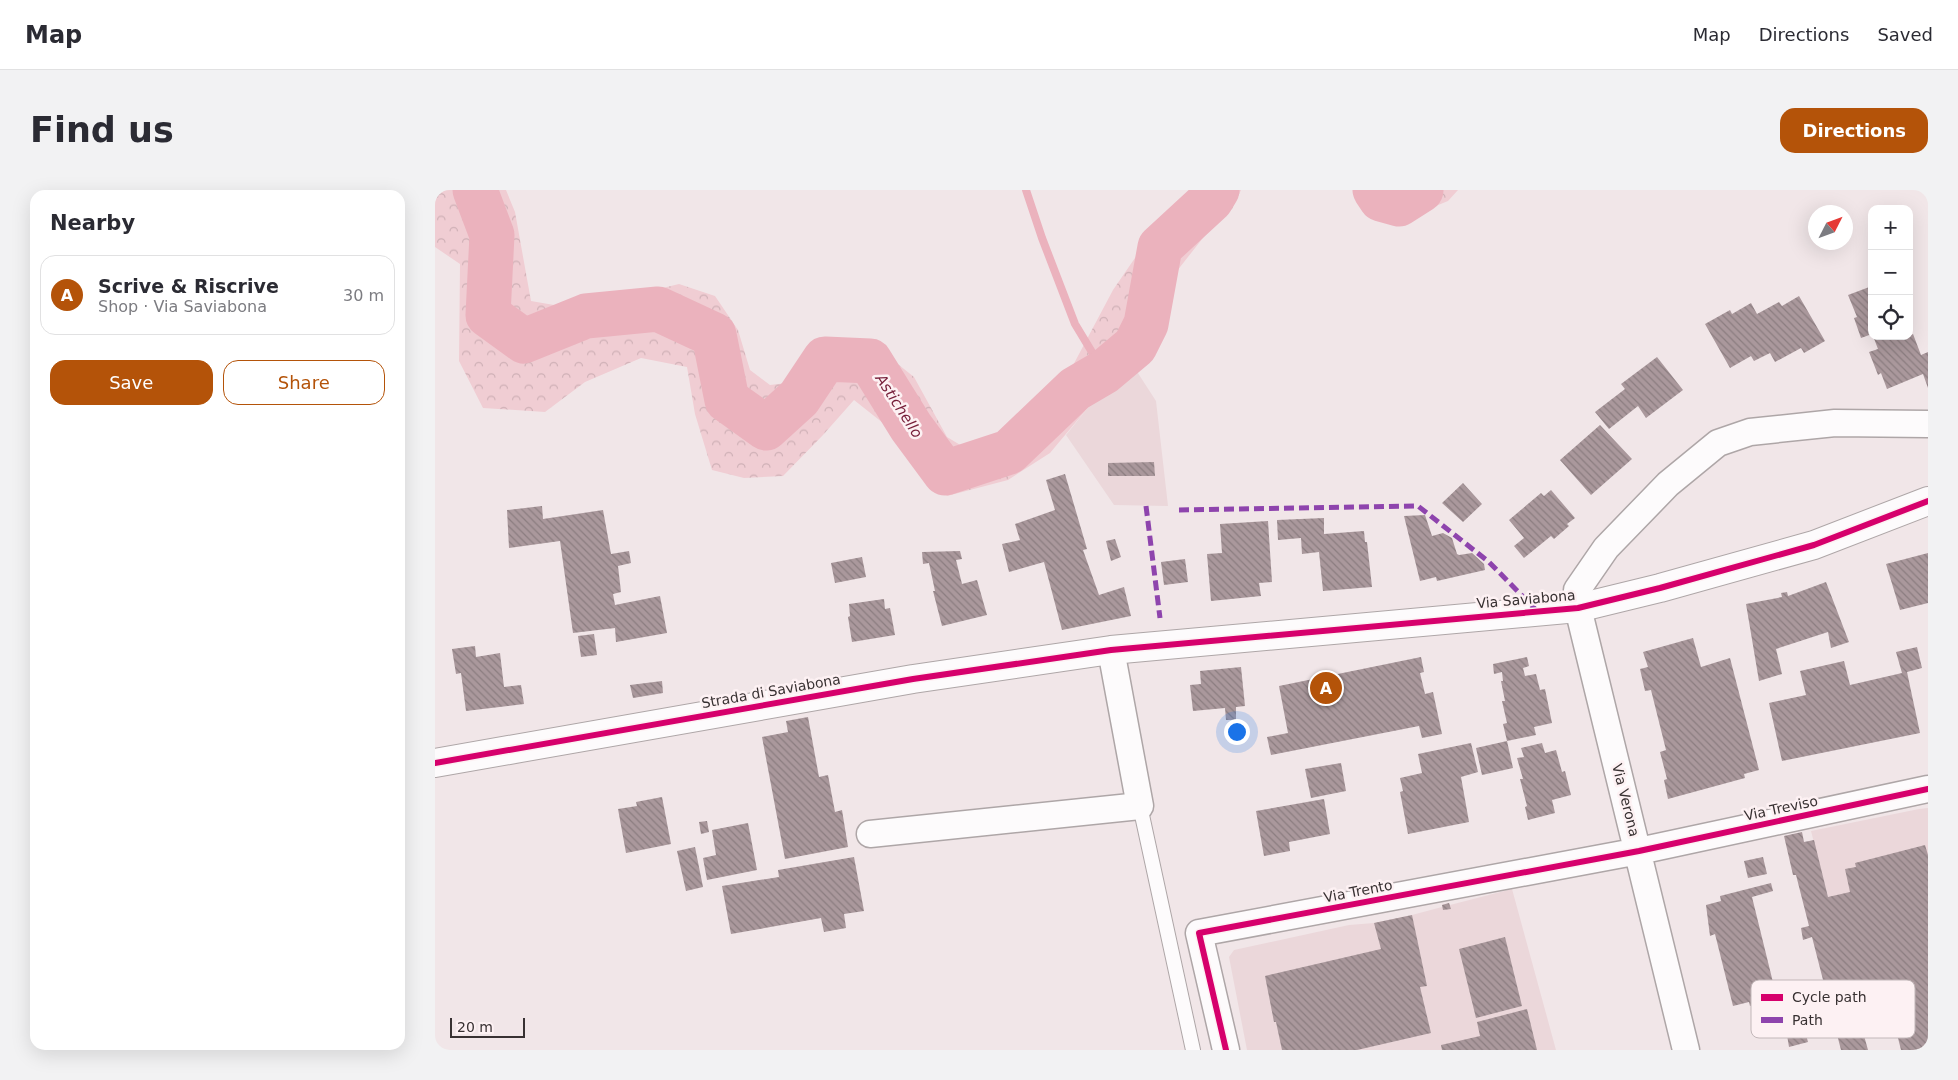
<!DOCTYPE html>
<meta charset="utf-8">
<style>
:root{--surface:#fff;--page:#f2f2f3;--text:#2b2b33;--muted:#7c7c81;--line:#e1e1e2;--accent:#b45309}
body{margin:0;font-family:"DejaVu Sans",sans-serif;background:var(--page);color:var(--text)}
.controls{position:absolute;right:15px;top:15px;display:grid;overflow:hidden;border-radius:10px;box-shadow:0 5px 20px #0002}
.controls button{width:45px;height:45px;display:grid;place-items:center;padding:0;border:0;border-bottom:1px solid var(--line);background:var(--surface);color:var(--text);font:25px sans-serif}
.compass{position:absolute;left:1373px;top:15px;width:45px;height:45px;border-radius:50%;background:var(--surface);box-shadow:0 5px 20px #0002;rotate:48deg}
.scale{position:absolute;left:15px;bottom:12px;width:75px;box-sizing:border-box;padding-left:5px;border:2px solid #383132;border-top:0;font-size:14px;line-height:18px;white-space:nowrap;color:#383132;-webkit-text-stroke:4px #fdf1f3;paint-order:stroke}
.you{position:absolute;left:801px;top:541px;width:18px;height:18px;margin:-12px;border:4px solid #fff;border-radius:50%;background:#1a73e8;box-shadow:0 0 0 8px #1a73e833}
.badge{display:grid;place-items:center;width:32px;height:32px;border-radius:50%;background:var(--accent);color:#fff;font-size:16px;font-weight:700}
.pin{position:absolute;translate:-50% -50%;border:2px solid #fff;box-shadow:0 1px 5px #0006}
.list{margin:0;padding:0;list-style:none}
h2{display:flex;justify-content:space-between;align-items:center;height:65px;margin:0;padding:0 20px;font-size:21px}
h2 small{font-size:16px;font-weight:400;color:var(--muted)}
.list li{display:grid;grid-template-columns:32px 1fr auto;gap:15px;align-items:center;box-sizing:border-box;height:80px;margin:0 10px 10px;padding:0 10px;border:1px solid var(--line);border-radius:15px}
.list b{display:block;font-size:19px;white-space:nowrap}
.list p{margin:0;font-size:16px;white-space:nowrap;color:var(--muted)}
.list em{font-size:16px;font-style:normal;color:var(--muted)}
.actions{display:flex;gap:10px;padding:15px 20px}
.actions a{flex:1;padding:11px 0;border:1px solid var(--accent);border-radius:15px;text-align:center;font-size:18px;color:var(--accent)}
.actions .main{background:var(--accent);color:#fff}
.icon{flex:none;width:28px;height:28px;fill:none;stroke:currentColor;stroke-width:2;stroke-linecap:round;stroke-linejoin:round}
.map{position:relative;flex:none;width:1493px;height:860px;overflow:hidden;border-radius:15px}
header{display:flex;align-items:center;gap:30px;box-sizing:border-box;height:70px;padding:0 25px;background:var(--surface);border-bottom:1px solid var(--line)}
header strong{font-size:24px}
nav{display:flex;gap:28px;margin-inline-start:auto;font-size:18px}
.intro{display:flex;align-items:center;justify-content:space-between;box-sizing:border-box;height:120px;padding:0 30px}
h1{margin:0;font-size:35px}
.button{padding:12px 22px;border-radius:15px;background:var(--accent);color:#fff;font-size:18px;font-weight:700}
main{display:flex;gap:30px;padding:0 30px}
aside{flex:1;background:var(--surface);border-radius:15px;box-shadow:0 5px 20px #0002}
.map>svg:first-child{display:block}
</style>
<header>
<strong>Map</strong>
<nav><a>Map</a><a>Directions</a><a>Saved</a></nav>
</header>
<div class="intro"><h1>Find us</h1><a class="button">Directions</a></div>
<main>
<aside>
<h2>Nearby<small></small></h2>
<ul class="list">
<li><span class="badge">A</span><div><b>Scrive &amp; Riscrive</b><p>Shop · Via Saviabona</p></div><em>30 m</em></li>
</ul>
<div class="actions"><a class="main">Save</a><a>Share</a></div>
</aside>
<div class="map">
<svg width="1493" height="860" viewBox="0 0 1493 860">
<defs>
<pattern id="forest-crowns" width="20" height="18" patternUnits="userSpaceOnUse" patternTransform="scale(1.25)"><rect width="20" height="18" fill="#f0cdd3"/><path d="M2 6a3 3 0 1 1 6 0M12 15a3 3 0 1 1 6 0" fill="none" stroke="#cfb0b6"/></pattern>
<pattern id="building-back-hatch" width="6" height="6" patternUnits="userSpaceOnUse" patternTransform="scale(1.25)"><rect width="6" height="6" fill="#aa989c"/><path d="M-1 5l2 2M0 0l6 6M5-1l2 2" fill="none" stroke="#8b7d80"/></pattern>
</defs>
<rect width="100%" height="100%" fill="#f1e6e8"/>
<path fill="#ebd7da" d="M699 177 721 211 733 316 679 315 631 245 656 214Z
M1493 618V823L1428 842 1376 641 1484 619Z
M1077 699 1121 860H812L794 767 799 760 914 735 939 733 977 725 1007 717V715L1014 713 1015 715Z"/>
<path fill="url(#forest-crowns)" d="M0 0H71L80 22 96 111 142 119 244 94 280 106 303 140 315 180 335 195 360 192 395 154 434 151 479 187 512 247 537 262 571 251 635 181 678 100 726 30 757 0H806L797 19 775 39 738 86 728 135 712 163 656 214 615 263 573 290 512 306 453 237 419 210 388 245 348 286 309 288 277 280 260 224 252 177 206 168 150 192 110 222 48 218 24 171 25 74 0 57Z
M921 0H1023L1013 11 974 27 945 21 924 11Z"/>
<g fill="none" stroke-linecap="round" stroke-linejoin="round">
<path stroke="#ebb2bd" stroke-width="8" d="M591 0 607 48 640 134 669 182"/>
<path stroke="#ebb2bd" stroke-width="45" d="M40 0 57 45 53 125 89 151 151 126 223 119 279 145 292 210 331 238 364 208 390 169 435 171 476 237 510 283 574 262 640 199 669 182 700 156 711 134 725 57 776 10 782 0
M940 0 946 9 964 14 986 0"/>
</g>
<path fill="url(#building-back-hatch)" d="M1437 96V144L1426 148 1419 128 1422 127 1413 105Z
M1364 106 1390 151 1369 163 1366 158 1340 172 1335 163 1319 171 1316 166 1295 178 1270 134 1295 120 1297 124 1316 113 1322 124 1344 112 1347 116Z
M1478 144 1486 165 1493 162V198L1488 184 1452 199 1446 183 1443 185 1434 162 1443 159 1438 146H1474Z
M1222 167 1248 200 1211 228 1203 216 1174 239 1160 222 1190 199 1186 194Z
M1165 235 1197 269 1156 305 1125 270Z
M719 272 720 286H673V273Z
M630 284 652 359 648 360 664 405 689 397 696 426 627 440 609 372 574 382 567 354 585 350 580 334 620 320 611 290Z
M1028 293 1047 314 1028 332 1007 313Z
M1116 300 1140 328 1132 334 1134 336 1119 349 1116 346 1089 368 1079 356 1089 348 1074 330 1106 303 1109 306Z
M107 316 108 329 168 320 176 364 194 361 196 373 183 376 186 402 178 404 180 415 225 406 232 443 181 452 180 438 138 443 125 351 74 358 72 320Z
M990 325 997 346 1008 343 1017 348 1022 364 1024 365 1037 363 1049 374 1050 380 1002 391 1001 387 985 391 969 326Z
M889 328V344L929 341 930 352H932L937 397 888 401 884 362 867 364 866 348 843 350 842 330Z
M833 331 837 392 824 393 826 406 776 411 772 364 787 363 785 334Z
M680 349 686 367 676 371 671 351Z
M525 361 527 369 521 370 527 394 542 390 552 425 507 436 498 401H500L494 373 488 374 487 362Z
M1493 363V413L1465 420 1451 374Z
M427 367 431 387 400 393 396 373Z
M750 369 753 392 729 395 726 372Z
M1391 392 1414 452 1396 458 1393 442 1341 459 1347 484 1324 491 1311 414 1347 407 1346 403 1352 402 1353 406Z
M449 409 450 419 455 418 460 445 417 452 413 427 415 426 414 414Z
M159 444 162 465 146 467 143 446Z
M1258 448 1266 477 1295 468 1324 580 1309 584 1310 588 1233 609 1229 590 1232 589 1225 562 1231 560 1216 500 1210 501 1205 479 1213 477 1208 462Z
M40 456 41 467 65 463 69 497 86 495 89 514 31 521 26 483 21 484 17 459Z
M1482 457 1487 478 1472 482 1485 543 1347 571 1334 513 1371 505 1365 481 1409 471 1415 495 1467 483 1461 462Z
M986 467 989 482 985 483 990 504 998 502 1007 544 987 548 984 536 836 565 832 547 853 543 844 496Z
M1092 467 1094 476 1088 478 1090 486 1101 484 1105 500 1110 499 1117 533 1099 537 1101 545 1072 551 1068 534 1072 533 1067 511H1070L1066 491H1068L1067 482 1059 484 1058 474Z
M806 477 810 516 801 517V530H791L790 518 758 521 755 495 766 494 765 481Z
M227 491 228 503 198 508 195 495Z
M373 527 384 587 393 585 400 622 407 620 413 657 350 669 327 547 353 542 351 531Z
M1072 551 1078 578 1047 585 1041 558Z
M1036 553 1043 582 1026 587 1034 632 973 644 965 602 968 601 965 588 987 583 983 564Z
M1107 553 1110 563 1121 560 1127 582 1130 581 1136 605 1117 610 1120 623 1093 630 1090 617 1092 616 1085 589H1088L1082 568 1089 567 1086 558Z
M906 573 911 601 876 608 870 579Z
M227 607 236 654 191 663 183 619 202 616 201 612Z
M889 609 895 644 854 652 855 661 829 666 821 621Z
M272 631 274 642 266 644 264 632Z
M313 633 322 680 272 690 268 668 281 665 277 640Z
M1367 642 1369 652 1379 650 1393 707 1415 702 1410 679 1421 677 1420 673 1490 655 1493 665V860H1466L1459 832 1428 842 1433 860H1406L1377 747 1368 750 1366 738 1374 736 1361 685H1358L1349 646Z
M260 657 268 697 251 701 242 661Z
M419 667 429 721 409 724 411 738 389 742 386 728 296 744 287 696 344 687 343 680Z
M1328 667 1332 684 1313 688 1309 671Z
M1336 693 1338 701 1317 707 1349 837 1340 839 1334 811 1315 816 1314 812 1298 816 1280 744 1275 746 1271 715 1286 711 1285 706Z
M1014 713 1016 719 1008 720 1007 715Z
M977 725 992 796 985 797 996 843 922 860H847L841 832H839L830 786 946 759 939 733Z
M1070 747 1087 816 1041 828 1024 759Z
M1092 819 1102 860H1007L1006 855 1045 846 1042 832Z
M1370 841 1373 852 1354 857 1352 845Z"/>
<g fill="none" stroke-linecap="round" stroke-linejoin="round">
<defs>
<path id="lane" d="M705 616 758 860"/>
<path id="street" d="M435 644 705 616 676 460
M791 860 764 743 1204 661 1493 599
M1251 860 1143 418 1142 400 1171 358 1233 294 1283 253 1315 242 1400 233 1493 234"/>
<path id="secondary" d="M0 573 478 489 676 460 1143 418 1225 398 1379 355 1493 311"/>
</defs>
<use href="#lane" stroke="#aea6a7" stroke-width="16"/>
<use href="#street" stroke="#aea6a7" stroke-width="29"/>
<use href="#secondary" stroke="#aea6a7" stroke-width="30"/>
<use href="#lane" stroke="#fdfbfc" stroke-width="14"/>
<use href="#street" stroke="#fdfbfc" stroke-width="26"/>
<use href="#secondary" stroke="#fdfbfc" stroke-width="28"/>
<path stroke="#8e44ad" stroke-width="5" stroke-dasharray="10 5" stroke-linecap="butt" d="M711 316 725 428
M744 320 983 316 1054 372 1103 422"/>
<defs>
<path id="cycleway" d="M0 573 478 489 676 460 1143 418 1225 398 1379 355 1493 311
M791 860 764 743 1204 661 1493 599"/>
</defs>
<use href="#cycleway" stroke="#fdf1f3" stroke-width="9"/>
<use href="#cycleway" stroke="#d6006c" stroke-width="6"/>
</g>
<g text-anchor="middle" dominant-baseline="central" stroke-width="5" stroke-linejoin="round" paint-order="stroke">
<g font-size="14" fill="#383132" stroke="#fdf1f3">
<text transform="translate(1091 409) rotate(-5)">Via Saviabona</text>
<text transform="translate(336 501) rotate(-10)">Strada di Saviabona</text>
<text transform="translate(1191 610) rotate(76)">Via Verona</text>
<text transform="translate(1346 618) rotate(-12)">Via Treviso</text>
<text transform="translate(923 701) rotate(-11)">Via Trento</text>
</g>
<g font-size="15" font-style="italic" fill="#761e39" stroke="#fdf1f3">
<text transform="translate(464 216) rotate(57)">Astichello</text>
</g>
</g>
<rect x="1316" y="790" width="164" height="58" rx="8" fill="#fdf1f3" stroke="#c2b7b9" stroke-width="1"/>
<rect x="1326" y="804" width="22" height="7" fill="#d6006c"/>
<rect x="1326" y="827" width="22" height="6" fill="#8e44ad"/>
<g font-size="14" fill="#383132">
<text x="1357" y="812">Cycle path</text>
<text x="1357" y="835">Path</text>
</g>
</svg>
<div class="controls">
<button>+</button>
<button>−</button>
<button><svg class="icon" aria-label="locate" viewBox="0 0 24 24"><circle cx="12" cy="12" r="6"/><path d="M12 2v4M12 18v4M2 12h4M18 12h4"/></svg></button>
</div>
<svg class="compass" viewBox="-18 -18 36 36"><path d="M0-13l5 13h-10z" fill="#e53935"/><path d="M0 13l5-13h-10z" fill="#7c7c81"/></svg>
<div class="scale">20 m</div>
<div class="you"></div>
<div class="pin badge" style="left:891px;top:498px">A</div>
</div>
</main>
